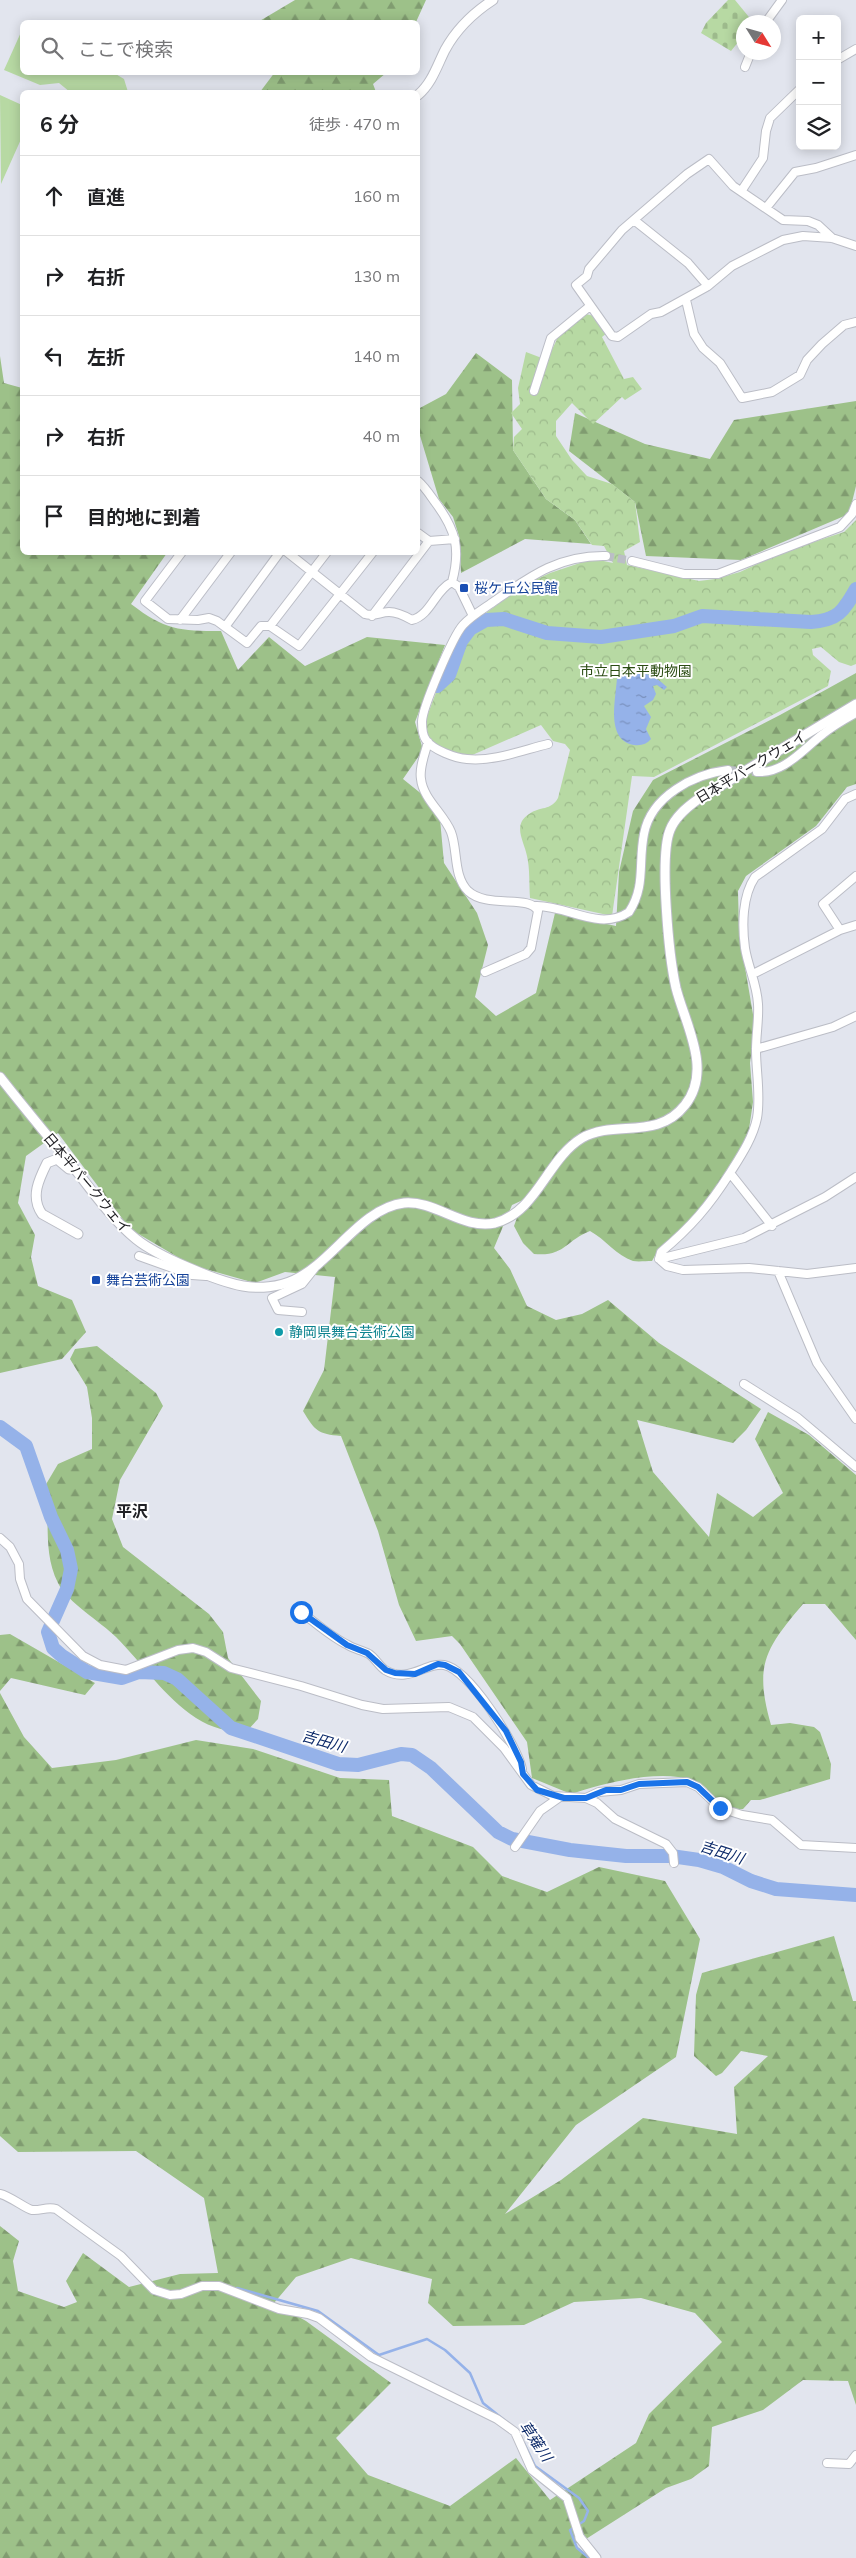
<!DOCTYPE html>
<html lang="ja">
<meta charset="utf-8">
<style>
:root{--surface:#fff;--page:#f6f6f6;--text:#202124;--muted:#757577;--line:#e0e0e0}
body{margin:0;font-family:Mulish,"Noto Sans JP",sans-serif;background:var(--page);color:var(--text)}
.controls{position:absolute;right:15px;top:15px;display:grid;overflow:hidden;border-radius:8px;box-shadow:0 2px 12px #0003}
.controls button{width:45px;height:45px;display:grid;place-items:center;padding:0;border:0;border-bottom:1px solid var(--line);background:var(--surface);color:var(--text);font:25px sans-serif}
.compass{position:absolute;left:736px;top:15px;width:45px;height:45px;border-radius:50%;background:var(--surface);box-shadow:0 2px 12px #0003;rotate:127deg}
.stop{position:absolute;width:15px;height:15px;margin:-11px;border:4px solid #1a73e8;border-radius:50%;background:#fff}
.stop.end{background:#1a73e8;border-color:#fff;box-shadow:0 1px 5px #0008}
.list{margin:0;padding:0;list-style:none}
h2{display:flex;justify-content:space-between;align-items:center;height:65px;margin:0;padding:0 20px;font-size:21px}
h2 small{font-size:16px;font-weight:400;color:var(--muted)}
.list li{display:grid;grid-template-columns:32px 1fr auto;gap:15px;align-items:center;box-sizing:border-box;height:80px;padding:0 20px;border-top:1px solid var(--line)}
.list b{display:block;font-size:19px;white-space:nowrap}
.list em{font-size:16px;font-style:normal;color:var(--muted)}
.icon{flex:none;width:28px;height:28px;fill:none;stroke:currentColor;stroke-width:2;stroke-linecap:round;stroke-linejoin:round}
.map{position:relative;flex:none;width:856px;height:2558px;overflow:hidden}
.search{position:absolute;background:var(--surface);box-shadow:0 2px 12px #0003;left:20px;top:20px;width:400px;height:55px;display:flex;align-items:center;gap:12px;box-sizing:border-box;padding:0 18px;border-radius:8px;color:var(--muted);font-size:19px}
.panel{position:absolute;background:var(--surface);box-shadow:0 2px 12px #0003;left:20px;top:90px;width:400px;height:465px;border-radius:8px}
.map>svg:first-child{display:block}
</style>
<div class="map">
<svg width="856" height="2558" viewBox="0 0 856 2558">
<defs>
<pattern id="forest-firs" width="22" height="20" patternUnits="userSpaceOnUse" patternTransform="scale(1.25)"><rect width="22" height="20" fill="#9dc189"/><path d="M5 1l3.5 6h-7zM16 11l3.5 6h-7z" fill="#809c70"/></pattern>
<pattern id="cemetery-stones" width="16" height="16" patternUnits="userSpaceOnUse" patternTransform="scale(1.25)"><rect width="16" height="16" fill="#b7d9a3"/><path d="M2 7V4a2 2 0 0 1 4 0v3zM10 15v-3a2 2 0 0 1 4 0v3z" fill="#9dba8c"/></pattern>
<pattern id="park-crowns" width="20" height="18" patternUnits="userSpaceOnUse" patternTransform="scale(1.25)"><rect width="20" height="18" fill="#b7d9a3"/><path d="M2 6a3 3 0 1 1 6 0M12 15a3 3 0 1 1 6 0" fill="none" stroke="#9dba8c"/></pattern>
<pattern id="water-ripples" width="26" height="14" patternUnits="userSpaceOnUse" patternTransform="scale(1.25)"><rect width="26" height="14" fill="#95b2e9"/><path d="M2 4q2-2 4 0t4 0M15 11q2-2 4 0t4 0" fill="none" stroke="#7990bd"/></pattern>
</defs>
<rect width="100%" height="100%" fill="#e2e5ee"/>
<path fill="#b7d9a3" d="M22 30V72L114 73 124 79 128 92H70L59 83 40 85 4 70Z
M0 95 22 105V137L1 184Z"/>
<path fill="url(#forest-firs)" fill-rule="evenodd" d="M295 0H426L416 22H258Z
M275 72H386V73L373 84 376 92H260Z
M476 353 512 380 513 450 546 499 575 520 591 544 525 539 461 573 459 536 453 517 439 499 418 429V409L446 394Z
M0 356 4 383 22 388V552L167 553 131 604C165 630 179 631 221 631L238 670 269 637 305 666 367 637 445 645 415 722 423 750 403 779 439 808 444 863 477 913 488 945 475 997 496 1016 536 993 555 913 616 926 619 872 633 811 653 780 780 715 856 673V784L847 787 816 826 746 876 738 891 739 932 755 1026 750 1063 753 1102 748 1136 707 1201 666 1246 658 1250 652 1261C646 1261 638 1262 633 1261 617 1256 605 1239 590 1231 566 1240 565 1257 534 1254L523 1243 514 1226 519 1212 538 1193 512 1205 494 1248 510 1269 527 1306 556 1320 582 1314 608 1300 659 1343 761 1409 746 1430 733 1443 637 1420 653 1472 709 1537 717 1493 753 1517 783 1493 755 1439 768 1412 809 1435 856 1475V1640L825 1604H803C765 1649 754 1665 771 1725L790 1723 814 1727 820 1732 831 1764 830 1779 760 1800H751L743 1809 731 1810C725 1805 718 1801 713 1796 709 1793 707 1787 702 1785 672 1765 603 1783 571 1794L532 1778 527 1742 460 1644 452 1636 416 1641 399 1605 378 1531 341 1436C318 1434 315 1431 303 1411L324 1370 335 1277 285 1272 255 1283 191 1265 130 1229 58 1133 26 1156 18 1203 35 1235 31 1257 38 1286 72 1300 86 1332 62 1359 0 1373Z
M856 401V486L849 514 741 560 646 556 635 502 569 451 575 413 645 444 710 459 734 420Z
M97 1346 156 1393 163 1406 120 1480 112 1519 123 1547 209 1614 223 1632 228 1658 261 1701 258 1719 246 1732C227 1732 212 1728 196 1718 165 1698 142 1663 116 1637 101 1622 67 1602 58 1583 42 1551 51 1519 45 1486L58 1464 92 1449V1418L87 1387 70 1359 75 1349Z
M10 1634 95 1683 85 1695 11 1678 0 1691V1635Z
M0 1693 24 1737 52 1768 116 1760 196 1740 253 1749 340 1778 389 1780 392 1816 473 1847 502 1876 547 1892 599 1867 665 1881 700 1939 676 2057 576 2125 505 2214 561 2180 643 2118 737 2134 734 2087 768 2056 741 2051 722 2073 716 2076 694 2056 696 1995 702 1973 834 1936 853 2001H856V2405L848 2381 803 2380 763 2410 712 2427 709 2466 691 2479 666 2488 586 2539 574 2544 591 2558H0V2226L19 2241 13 2261 18 2291 64 2307 77 2302 66 2281 83 2253 129 2287 180 2274 218 2273 204 2198 136 2151 18 2152 0 2136ZM351 2258 432 2279 428 2303 453 2326 524 2325 574 2302 641 2298 695 2313 722 2342 649 2414 636 2443 550 2500 516 2458 450 2506 368 2475 336 2438 391 2383 306 2321 274 2303 296 2277Z"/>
<path fill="url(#cemetery-stones)" d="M728 0H735L753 22H744L743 36 731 51 701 33 706 23Z"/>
<path fill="url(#park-crowns)" d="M586 314 594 316 607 333 602 337 624 379 633 377 642 389 625 400 622 397 593 424 572 403 556 421V436L572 460 587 476 612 484 635 502 640 542 624 551 627 565 699 581 715 579 740 572 783 552 844 532 856 520V664L851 666 839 662 821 647 812 649 813 655 831 671 828 686 654 777 632 776 612 916 530 898C529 884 530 869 527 856 524 841 512 825 529 814 540 806 551 811 558 798L570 750 565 744 553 741 541 725 470 756 458 755 433 744 427 733 426 719 452 650 463 630 524 585 550 573 586 561 599 560 613 563 604 546 592 545 575 520 546 499 513 450 514 437 522 429 511 413 520 404 518 388 526 352 547 360 559 335Z"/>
<path fill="url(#water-ripples)" d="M624 671C642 671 653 674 667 687L664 690 657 685 653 686 656 694 653 700 644 706 651 717 646 729 651 739C647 744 641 746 634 745 605 740 616 699 617 677Z"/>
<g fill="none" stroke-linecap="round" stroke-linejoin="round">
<path stroke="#95b2e9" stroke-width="2.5" d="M237 2288 318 2311 379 2355 427 2339 445 2350 470 2373 483 2403 518 2431
M524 2443 535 2466 579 2498 588 2511 584 2521 570 2530 577 2548 589 2558"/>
<path stroke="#95b2e9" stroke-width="14" d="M437 686 449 675 461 641 470 629 486 620 504 619 547 633 601 637 674 626 702 616 811 622C838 620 843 612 856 589
M0 1427 26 1446 51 1517 67 1550 71 1569 67 1589 48 1632 53 1648 62 1656 87 1672 122 1678 139 1672 164 1673 177 1679 231 1728 338 1764 358 1765 401 1754 412 1755 431 1768 498 1832 512 1839 570 1850 626 1856H671L699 1860 723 1867 751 1881 776 1889 856 1895"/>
<path stroke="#bbbec6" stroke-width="8" stroke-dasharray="8 4" stroke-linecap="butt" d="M606 556 632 561
M728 770 757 772"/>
<defs>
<path id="minor" d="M766 22 782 0
M837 60 856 49
M745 67 751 52
M742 190 763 158 766 131 770 118 800 89
M766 208 795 172 816 168 856 155
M634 220 688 263 708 286
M832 238 818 225 808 221 783 220 733 186 709 159 687 174 622 230 589 269 587 276 576 285 612 336 618 337 651 314 661 312 708 286 732 266 783 240 803 236 832 238 856 246
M686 300 694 334 703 348 720 363 742 398 772 392 800 375 807 360 822 344 844 325 856 322
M534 391 551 338 590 306
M418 481C425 487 430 495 435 502 456 530 461 549 452 582L459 587 473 616
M418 533 429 541 455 539
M182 552 145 601 168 619 198 620 209 618 217 621 247 643 261 626H270L299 646 373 552
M287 552 365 614C374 617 380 612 389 612 397 612 405 616 412 620 431 615 435 590 452 582
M632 561 684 574H718L840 527 852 514 856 504
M372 616 429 541
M180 620 231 552
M270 626 327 552
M225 627 280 552
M428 742C425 753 419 768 421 779 423 799 444 814 451 832 458 850 453 876 468 891 487 909 530 894 538 911L531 948 526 954 485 972
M548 744C523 750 493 762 467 759 455 758 433 750 426 740 423 736 422 727 422 722 422 708 453 636 463 625 472 615 485 608 496 600 532 575 560 555 606 556
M757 772C784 774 803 749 823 734 833 726 845 719 856 713
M536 906C567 905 599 932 629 912 646 886 638 863 644 834 651 796 694 774 728 770
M840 930 823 904 856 876
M753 974 840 930 856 925
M756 1049 833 1027 856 1016
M730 1173C740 1157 753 1138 757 1118 761 1096 756 1072 756 1050 756 1034 759 1019 758 1004 757 984 748 967 745 948 742 926 742 896 755 877L822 829 845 799 856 794
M772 1226 730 1173C709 1206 691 1227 661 1252L659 1259 744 1238 825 1197 856 1177
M139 1256 192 1275 206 1276
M659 1259 667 1266 683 1270 749 1268 807 1274 856 1268
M778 1271 817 1363 856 1419
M302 1312 278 1310 272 1298 302 1284 314 1269
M744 1384 798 1418 856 1467
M0 1538 10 1547 19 1564 20 1579 27 1599 83 1656 100 1665 126 1670 178 1650 193 1648 206 1652 231 1668 301 1686 362 1705 383 1709 449 1707 473 1717 504 1748 531 1785 553 1796 586 1798 599 1792 621 1790 639 1784 687 1782 698 1787 720 1808 742 1815 772 1820 801 1845 856 1848
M301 1612C316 1623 331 1637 348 1645 354 1649 362 1650 369 1654 375 1658 379 1666 385 1670 408 1684 426 1662 444 1665 469 1669 517 1745 522 1769
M586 1798 597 1803 615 1819 666 1844 673 1853 674 1863
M515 1847 540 1811 560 1797
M0 2194C10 2196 26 2209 32 2210 41 2211 47 2206 56 2209L121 2256 154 2290 170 2295 181 2294 202 2286H219L279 2309 308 2314 319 2318 371 2357 497 2419 515 2432 532 2470 567 2498 580 2538
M827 2463 849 2464 856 2455"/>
<path id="tertiary" d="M418 95C432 83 437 66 445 50 457 28 473 13 493 0
M0 1077C25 1109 52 1141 78 1173 95 1195 114 1221 136 1239 157 1256 216 1281 243 1286 259 1289 279 1287 294 1280 332 1263 361 1208 404 1203 435 1200 463 1230 495 1223 537 1212 547 1159 582 1138 615 1119 657 1141 685 1105 713 1070 685 1024 676 988 669 957 659 857 670 830 675 817 686 808 697 800L856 704
M69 1169 57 1159 47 1163C39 1179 30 1197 42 1214L78 1234
M580 2538 596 2558"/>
</defs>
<use href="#minor" stroke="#bbbdc6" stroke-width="10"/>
<use href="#tertiary" stroke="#bbbdc6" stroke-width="11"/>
<use href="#minor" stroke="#fff" stroke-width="8"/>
<use href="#tertiary" stroke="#fff" stroke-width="9"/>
</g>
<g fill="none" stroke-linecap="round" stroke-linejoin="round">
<path stroke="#1a73e8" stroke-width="6" d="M301 1612 347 1645 367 1653 386 1670 395 1673 415 1674 438 1664 445 1665 459 1672 506 1731 521 1762 523 1774 537 1790 564 1798H586L606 1790H621L639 1784 687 1782 698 1787 720 1808"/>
</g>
<g fill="#1a4fb4" stroke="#fff" stroke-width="2">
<rect x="459" y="583" width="10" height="10" rx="2.5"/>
<rect x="91" y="1275" width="10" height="10" rx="2.5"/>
</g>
<circle fill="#0f9aa8" stroke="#fff" stroke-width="2" cx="279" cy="1332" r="5"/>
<g text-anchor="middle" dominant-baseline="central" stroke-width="4" stroke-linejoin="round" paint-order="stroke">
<g font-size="14" fill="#164399" stroke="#fff" text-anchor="start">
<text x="474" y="588">桜ケ丘公民館</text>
<text x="106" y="1280">舞台芸術公園</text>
</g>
<g font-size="14" fill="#2b4c13" stroke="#fff">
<text x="636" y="671">市立日本平動物園</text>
</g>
<g font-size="14" fill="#212125" stroke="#fff">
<text transform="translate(751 767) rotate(-31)">日本平パークウェイ</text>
<text transform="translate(87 1183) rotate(50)">日本平パークウェイ</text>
</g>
<g font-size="14" fill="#0d838f" stroke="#fff" text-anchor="start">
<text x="289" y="1332">静岡県舞台芸術公園</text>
</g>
<g font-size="15" font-style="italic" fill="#0e2b6a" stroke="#fff">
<text transform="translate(324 1741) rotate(16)">吉田川</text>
<text transform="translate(722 1852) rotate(18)">吉田川</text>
<text transform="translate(536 2441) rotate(56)">草薙川</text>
</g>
<g font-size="16" font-weight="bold" fill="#212125" stroke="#fff">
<text x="132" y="1511">平沢</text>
</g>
</g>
</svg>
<div class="controls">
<button>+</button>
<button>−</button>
<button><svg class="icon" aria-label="layers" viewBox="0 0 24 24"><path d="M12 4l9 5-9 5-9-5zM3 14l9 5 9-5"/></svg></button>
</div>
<svg class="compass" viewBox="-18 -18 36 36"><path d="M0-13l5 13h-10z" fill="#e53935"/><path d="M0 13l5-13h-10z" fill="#757577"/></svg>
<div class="stop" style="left:301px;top:1612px"></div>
<div class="stop end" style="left:720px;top:1808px"></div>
<div class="search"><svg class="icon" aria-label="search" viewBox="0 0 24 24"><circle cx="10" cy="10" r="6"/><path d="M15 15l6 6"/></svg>ここで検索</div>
<section class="panel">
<h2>6 分<small>徒歩 · 470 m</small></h2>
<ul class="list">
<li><svg class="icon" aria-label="ahead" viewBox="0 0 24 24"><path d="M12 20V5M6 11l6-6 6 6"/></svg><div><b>直進</b></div><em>160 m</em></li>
<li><svg class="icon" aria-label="right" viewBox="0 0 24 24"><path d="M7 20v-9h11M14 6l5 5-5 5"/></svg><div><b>右折</b></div><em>130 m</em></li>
<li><svg class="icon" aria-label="left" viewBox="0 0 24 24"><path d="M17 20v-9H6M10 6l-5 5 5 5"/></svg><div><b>左折</b></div><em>140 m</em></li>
<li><svg class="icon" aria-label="right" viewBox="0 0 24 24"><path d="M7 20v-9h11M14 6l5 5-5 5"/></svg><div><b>右折</b></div><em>40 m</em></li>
<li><svg class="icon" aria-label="arrive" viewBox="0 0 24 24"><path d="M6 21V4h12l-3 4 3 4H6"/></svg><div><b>目的地に到着</b></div></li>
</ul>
</section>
</div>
